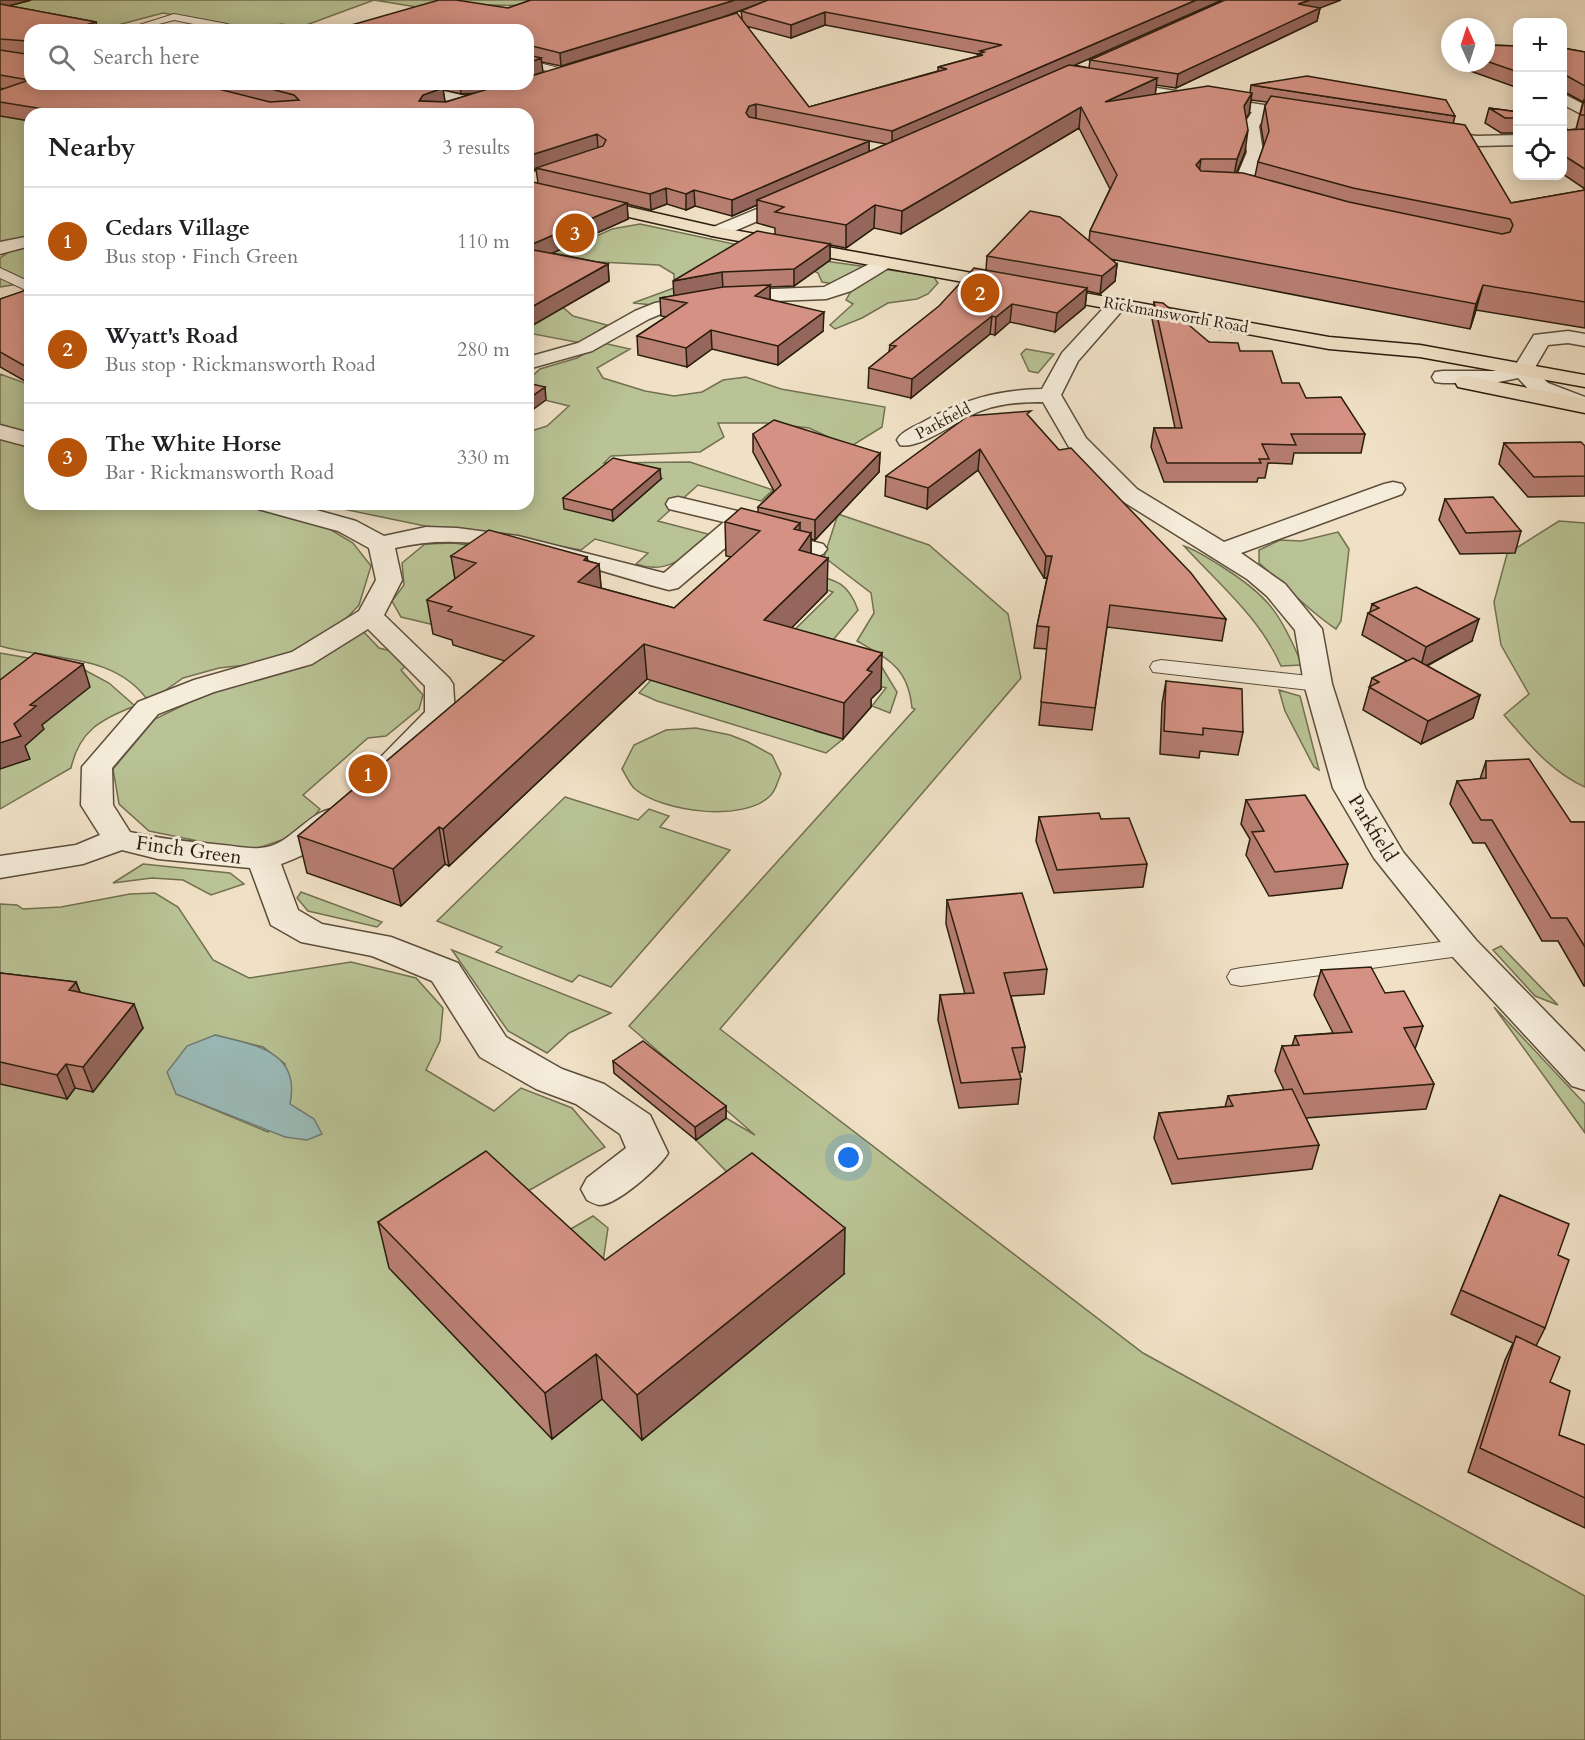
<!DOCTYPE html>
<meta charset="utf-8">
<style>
:root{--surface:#fff;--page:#f2f2f2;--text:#202124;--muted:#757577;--line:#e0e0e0;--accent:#b45309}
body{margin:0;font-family:Cardo,serif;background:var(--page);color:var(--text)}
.controls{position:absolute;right:18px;top:18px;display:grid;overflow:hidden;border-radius:12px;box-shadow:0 3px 15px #0003}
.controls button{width:54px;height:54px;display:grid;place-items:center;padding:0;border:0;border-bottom:2px solid var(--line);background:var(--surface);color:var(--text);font:30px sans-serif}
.compass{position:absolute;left:1441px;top:18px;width:54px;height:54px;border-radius:50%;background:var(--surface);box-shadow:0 3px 15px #0003;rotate:357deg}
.you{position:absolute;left:849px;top:1158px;width:21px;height:21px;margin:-15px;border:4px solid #fff;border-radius:50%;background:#1a73e8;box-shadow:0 0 0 9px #1a73e833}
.badge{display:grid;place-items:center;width:39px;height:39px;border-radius:50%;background:var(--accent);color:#fff;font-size:20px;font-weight:700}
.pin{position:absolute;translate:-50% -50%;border:3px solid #fff;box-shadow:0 2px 6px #0006}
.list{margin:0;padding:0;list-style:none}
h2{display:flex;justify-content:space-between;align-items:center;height:78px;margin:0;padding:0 24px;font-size:26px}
h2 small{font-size:20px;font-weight:400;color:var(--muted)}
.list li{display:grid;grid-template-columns:39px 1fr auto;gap:18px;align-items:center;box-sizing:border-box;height:108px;padding:0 24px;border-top:2px solid var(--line)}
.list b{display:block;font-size:22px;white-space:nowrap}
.list p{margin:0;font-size:20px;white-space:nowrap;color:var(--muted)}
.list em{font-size:20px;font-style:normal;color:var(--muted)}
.icon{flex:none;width:33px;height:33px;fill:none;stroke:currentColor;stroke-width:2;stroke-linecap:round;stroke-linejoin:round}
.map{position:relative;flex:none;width:1585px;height:1740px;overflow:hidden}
.search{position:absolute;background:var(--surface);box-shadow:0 3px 15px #0003;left:24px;top:24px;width:510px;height:66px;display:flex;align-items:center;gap:15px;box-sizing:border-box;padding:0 21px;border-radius:18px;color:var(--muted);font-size:22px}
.panel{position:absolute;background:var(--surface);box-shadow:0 3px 15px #0003;left:24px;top:108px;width:510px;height:402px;border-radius:18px}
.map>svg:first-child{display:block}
</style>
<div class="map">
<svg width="1585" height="1740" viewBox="0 0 1585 1740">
<rect width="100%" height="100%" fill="#f0e1c6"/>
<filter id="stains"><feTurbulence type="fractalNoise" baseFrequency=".00333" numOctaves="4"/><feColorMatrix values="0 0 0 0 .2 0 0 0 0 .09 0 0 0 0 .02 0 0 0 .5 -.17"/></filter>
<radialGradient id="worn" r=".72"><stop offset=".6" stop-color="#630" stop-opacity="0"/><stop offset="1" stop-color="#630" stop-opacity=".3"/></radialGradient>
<path fill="#b9c395" stroke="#727051" stroke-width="1.5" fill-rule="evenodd" d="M0 0H525L543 6 489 5 453 13 374 0 301 27 281 24 261 30 163 13 114 26 107 25 30 30 0 37Z
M0 114H30V237L0 245Z
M640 224 734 244 726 283 653 305 633 303 674 288V274L659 265 599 262 581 271 528 244 570 242 592 238 612 229Z
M30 246V282L0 287V258L10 251Z
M803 258 933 276 938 283 928 294 917 299 888 303 862 318 835 329 830 325 853 304 846 300 851 291 841 285 822 282 818 273 806 267Z
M528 277 573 316 607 325 581 343 528 333Z
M603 343 630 349 597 368 603 378 645 391 674 396 702 392 723 380 746 377 781 389 885 407 882 427 850 447 809 428 766 423H718L724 437 700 452 611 456 604 463 690 462 773 490 761 501 698 485 658 521 712 535C688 554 668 576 636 564L648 553 595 539 581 550 500 535 425 526 319 504H528V432L547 426 569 406 528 396V380L540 369 577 358Z
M1026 349 1054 354 1038 373 1029 371 1021 354Z
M0 374 30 385V436L0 427Z
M0 436 30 444V504H247L323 525 353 543 371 566 359 605 338 627 303 648 279 657 257 664 219 668 183 678 149 702C115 652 51 661 0 646Z
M838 514 929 545 1008 614 1021 678 720 1029 1143 1353 1585 1596V1740H0V904L17 905 23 909 61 907 130 894 155 893 178 907 213 960 249 978 351 962 416 978 443 1008 440 1041 426 1070 494 1111 521 1088 572 1108 605 1147 528 1191 569 1230 593 1216 608 1228 598 1295 553 1438 602 1399 753 1199 696 1140 726 1118 755 1135 629 1026 915 709 912 708C908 668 890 660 857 641L874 613 871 593 824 557ZM215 1035 263 1047 285 1064 290 1104 268 1132 176 1094Z
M1559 521 1585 523V787C1551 772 1528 743 1504 715L1529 694 1501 645 1494 602 1507 554Z
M1338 532 1349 549 1341 621 1336 629C1307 610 1285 585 1259 563V550L1280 540 1301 541Z
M454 543 467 545V550L439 626 401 617 392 601 404 585 402 563 425 544Z
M1184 546C1197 550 1209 559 1221 566 1269 596 1281 614 1302 665L1281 666C1260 618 1219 584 1184 546Z
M805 572C834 580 847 580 858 610L833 640 775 649 833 592 795 579Z
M362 630 379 648 395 652 406 666 401 670 423 695 419 709 386 736 368 738 303 795 320 809 300 834 255 849 213 844 149 831 119 804 113 769 155 719 202 696 308 663Z
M0 653 79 667 109 683 135 706C101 719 79 731 71 768L0 809Z
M777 657 880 664 897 692 890 713 872 706 886 688Z
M652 679 816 728 815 731 843 739 826 753 657 701 639 693Z
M1279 690 1300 696 1319 770 1314 767 1285 711Z
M696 728 730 735 748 742 772 755 781 774C778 780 776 790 771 795 745 823 662 812 635 789 630 785 626 775 622 769L634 745 666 730Z
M565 797 638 820 649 809 669 816 660 827 730 850 611 987 579 975 572 982 496 952 502 947 437 921Z
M143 864 230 873 244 884 211 895 183 880 152 878 113 883Z
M301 892 382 922 377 927 308 911 297 898Z
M1501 946 1558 1005 1535 996 1493 950Z
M452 950 611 1013 569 1033 547 1053 508 1031Z
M1494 1007 1585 1104V1133L1583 1130Z"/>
<path fill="#9bbcba" stroke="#6e7c75" stroke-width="1.5" d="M215 1035C255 1045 301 1051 290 1104L314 1119 322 1134 307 1140 285 1137 176 1094 167 1072 187 1046Z"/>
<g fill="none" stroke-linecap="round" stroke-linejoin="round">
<defs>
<path id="lane" d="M174 14 227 24 232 27 228 30H211L213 28 174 20 155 25 168 30H146L136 26Z
M528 60 570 71 572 73 566 76 528 66Z
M0 268 30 282V292L0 278Z
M1161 660 1318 677 1326 679 1329 684 1326 689 1318 691 1153 672 1150 667 1153 662Z
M1464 939 1474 942 1477 948 1474 954 1241 986 1231 984 1227 977 1231 970 1241 968Z"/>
<path id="street" d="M1113 81 1308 112 1316 117 1308 122 1266 115 1259 126 1263 152 1250 188 1241 193 1232 188 1247 152 1243 126 1252 112 1108 88 1106 85Z
M408 84H422L476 99 479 102 471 107 408 91 406 88Z
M1562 93 1585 105V116L1562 104Z
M1430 131 1477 136 1518 135V145L1477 146 1424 139 1422 136Z
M579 157 587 162 585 165 528 185V174Z
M798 192 807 197 804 201 723 236H711L708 232 711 228Z
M30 236V246L0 254V242Z
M883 257 892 263 890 267 851 291 826 299 723 303 668 311 649 319 592 351 528 369V357L578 343 635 311 655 303 723 291 824 287Z
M1117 299 1124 301 1127 305 1078 361 1061 395 1086 438 1137 489 1224 542 1384 484 1393 482 1402 484 1405 489 1402 494 1241 553 1285 584 1322 629 1332 684 1365 788 1403 852 1476 940 1585 1052V1090L1572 1086 1452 956 1374 858 1333 788 1304 684 1295 630 1267 596 1247 579 1119 499 1069 447 1043 402C1023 402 1002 403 983 410 961 417 921 450 900 445L897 440C902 431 914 427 923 422 961 400 998 390 1042 389L1062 353 1110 301Z
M1568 331 1585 334V346L1568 343 1548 345 1534 369 1548 383 1585 397V411L1532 393 1518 378 1494 383H1443L1435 382 1432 377 1435 372 1443 371H1494L1515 366 1534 335Z
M0 425 30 433V447L0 439Z
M678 497 750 514 753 519 749 526 823 544 827 549 823 554 814 557 737 538 678 588 669 590C583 568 485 526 395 548L402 580 384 615 449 678 453 684 455 714 401 769 390 772 379 769 375 763 425 712V686L368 629 312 664 214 692 158 714 112 768 113 805 130 832C161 839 191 842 223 845 235 846 248 849 260 848 294 847 311 801 345 810L350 817C334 840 307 855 281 864L298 910 322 924 391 937 458 963 506 1037 562 1069 604 1084 650 1115 668 1153C660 1167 617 1205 600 1205 596 1205 591 1202 587 1200L581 1189 587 1178 626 1148 620 1134 576 1104 536 1089 480 1057 432 981 372 956 301 942 271 925 250 868 158 859 122 850 83 864 0 878V856L76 845 100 835 81 805 82 767 138 702 194 680 292 652 359 611 376 580 369 548 338 531 258 509 255 504H295L356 521 384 536 426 527 457 528 518 536 664 573 724 522 669 509 666 504 669 499Z"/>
<path id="primary" d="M528 184 717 227 883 257 1329 337 1420 345 1585 375V387L1420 357 1329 349 717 237 528 194Z
M1466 376 1585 399V413L1458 387 1455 382 1458 377Z"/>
</defs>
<use href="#lane" stroke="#5c4e3b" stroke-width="2"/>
<use href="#street" stroke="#5c4e3b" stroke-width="3"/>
<use href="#primary" stroke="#2a1d0d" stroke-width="3"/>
<use href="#lane" fill="#f5ecda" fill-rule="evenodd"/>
<use href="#street" fill="#f5ecda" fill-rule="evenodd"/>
<use href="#primary" fill="#f0e1c6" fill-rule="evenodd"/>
</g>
<path fill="#b77e72" stroke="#2a1d0d" stroke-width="1.5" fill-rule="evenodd" d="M0 0H31L9 6 96 22 30 84H528L742 19 741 11 761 3 723 17 561 66 542 62 528 77V30L508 8 531 0H1222L1074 65 1089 68 1090 60 1320 8 1317 21 1176 88 1156 85 1155 95 1250 93 1251 85 1455 116 1453 124 1511 203 1585 190V328L1476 310 1470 329 1110 259 1117 264 1115 281 1100 294 1087 291 1085 307 1055 332 1010 322 995 335 990 334 911 398 868 388 869 368 889 352 890 345 986 270 987 256 1089 241 1090 231 1110 189 1079 128 901 234 874 228 846 248 830 245V260L794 286 770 287V299L823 331 778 365 712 349 687 367 638 355 637 336 666 317 661 316 660 298 674 296 775 234V228L757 223V205L732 216 695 206 686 210 667 204 651 210 627 204 628 219 552 253 608 264 609 281 528 328 538 183 536 169 528 172V114H30V121L0 116V90L4 89 0 88ZM825 25 978 54V56L938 67V71L809 107 746 26 791 38ZM443 90 461 94H473L445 102ZM1251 100 1267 102 1265 106 1261 126 1264 145 1258 162 1255 176 1237 173 1245 152 1246 118 1249 114ZM869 141 886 144 869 152Z
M1486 45 1518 46V88L1459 67 1460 63H1486Z
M1563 48 1585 52V189L1563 174V120L1567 130 1576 129 1583 102 1563 91V93Z
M1489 108 1518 112V133H1501L1485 123Z
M30 292V384L0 367V299Z
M1154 302 1209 342 1240 351 1282 383 1365 434 1361 453H1294L1292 464 1268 463 1265 478H1258L1257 482H1164L1151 447 1154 428H1175L1152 319Z
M1030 418 1059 450 1226 619 1222 641 1107 627 1092 730 1039 725 1047 649 1034 648 1037 626 1047 578H1044L978 470 927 509 885 496 886 476Z
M753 434 880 453 879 472 815 540 811 539V554L827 592 791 628 881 689 871 699V707L843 739 647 679 449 866 445 864 401 906 307 873 298 836 505 661 453 645 452 640 433 634 427 600 455 579 451 556 587 557 588 561 599 564 601 588 674 608 731 557 726 556 725 522 758 513V507L774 491 753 452Z
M1504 443 1585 446V496L1528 497 1499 464Z
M661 479 613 521 564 509 563 498Z
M1445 499 1521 531 1515 553 1460 554 1439 520Z
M1372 604 1472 641 1427 666 1480 695 1473 718 1421 744 1363 710 1372 678 1407 661 1362 635 1368 613 1370 612Z
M1166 681 1243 732 1238 755 1200 751 1199 758 1160 754 1162 704Z
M1486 761 1571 822H1585V986H1584L1558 941H1542L1485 843H1473L1450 804 1457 781 1480 779Z
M1246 800 1348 864 1342 888 1269 896 1246 855 1250 839 1241 824Z
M1039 817 1101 819 1147 864 1143 887 1054 893 1036 841Z
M947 900 1047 969 1044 994 1011 996 1025 1047 1022 1072H1019L1021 1079 1018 1104 959 1108 938 1020 940 995 965 994 946 924Z
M1321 970 1385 993 1423 1026 1415 1049 1434 1084 1426 1109 1306 1118 1319 1145 1312 1169 1172 1184 1154 1138 1159 1113 1225 1107 1228 1096 1284 1090 1275 1071 1282 1046H1292L1295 1036 1333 1033 1314 995Z
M0 973 76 982 80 992 143 1028 93 1092 75 1088 67 1099 0 1084Z
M613 1061 726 1106V1118L696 1140 614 1073Z
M1500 1195 1558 1255 1545 1328 1536 1346 1550 1382 1559 1435 1585 1445V1528L1468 1472 1505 1360 1513 1343 1451 1314Z
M378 1222 605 1260 844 1274 642 1440 602 1399 552 1439 389 1268Z"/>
<path fill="#95665c" stroke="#2a1d0d" stroke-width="1.5" d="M0 0H31L0 8Z
M735 0H769L723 17 561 66 560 53Z
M1196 0H1222L892 146V131Z
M1310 0H1341L1320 8 1317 21 1176 88 1178 74 1298 4Z
M825 12V25L791 38V25Z
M96 22 98 30H76L75 28Z
M541 58 543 72 528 77V63Z
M1157 78 1155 98 1105 102Z
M460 84H517L483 93 461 94Z
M443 88 445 102 419 101 423 95Z
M1252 93 1249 114 1241 126 1244 106Z
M756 104V119L746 127V113L749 106Z
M1081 107 1079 128 901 234 902 211Z
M1248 130 1245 152 1233 181 1237 159Z
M597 134 598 149 528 172V156Z
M869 141V156L757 200V205L732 216V200Z
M1201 159 1198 181 1196 165Z
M666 188 667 204 651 210 650 194Z
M694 190 695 206 686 210V194Z
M627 203 628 219 528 264V246Z
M875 205 874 228 846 248V225Z
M830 244V260L794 286V269Z
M608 264 609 281 528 328V309Z
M1117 264 1115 281 1100 294 1102 276Z
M722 272 723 289 674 297 673 281Z
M770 285V303L755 296Z
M1483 285 1476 310 1470 329 1476 304Z
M1087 288 1085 307 1055 332 1057 313Z
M1012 304 1010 322 995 335 996 317Z
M824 312 823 331 778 365V346Z
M992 316 990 334 911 398 912 379Z
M711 330 712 349 687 367 686 348Z
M545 387 546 400 528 413V399Z
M980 449 978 470 927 509 928 488Z
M880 453 879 472 815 540V520Z
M660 469 661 479 613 521 612 510Z
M800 523V548L811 533V566L799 584 794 529Z
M1046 556H1052L1050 577 1044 578Z
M587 557 589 573 599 564 602 598 578 582 584 560Z
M828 558 827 592 765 655 764 620Z
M1479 619 1472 641 1420 669 1426 647Z
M644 644 647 679 449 866 443 829Z
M882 653 881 689 871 699V707L843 739 844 703 867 670Z
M83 664 90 687 42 725 44 729 25 746 30 759 0 769V743L14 724 30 705Z
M1480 695 1473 718 1421 744 1428 721Z
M439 827 445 864 401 906 393 869Z
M76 982 85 1006 69 990Z
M134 1004 143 1028 93 1092 83 1067Z
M66 1064 75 1088 67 1099 57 1075Z
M726 1106V1118L696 1140 695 1127Z
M845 1228 844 1274 642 1440 637 1395Z
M596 1354 602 1399 552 1439 545 1393Z"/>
<path fill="#d59284" stroke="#2a1d0d" stroke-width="1.5" d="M439 0H456L508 8 531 0H735L560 53 528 45V30H334Z
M768 0H1196L892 131 756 104 749 106 746 113 749 117 869 141 732 200 694 190 686 194 666 188 650 194 536 168 603 146 606 140 597 134 528 156V114H74L0 102V90L29 80 0 75V50L26 54 29 51 27 41 0 39V4L96 22 75 28 86 30H30V84H199L270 102 299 100 294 95 252 84H426L443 88 423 95 419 101 446 102 504 84H528V77L737 13 809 107 947 69 938 67 983 55 978 54 984 52 980 51 1002 45 825 12 791 25 741 11Z
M1225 0H1310L1298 4 1320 8 1178 74 1090 60Z
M1486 45 1518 46V72L1486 61Z
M1563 48 1585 52V86L1567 76 1564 78V88L1563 87Z
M528 55 541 58 528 63Z
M1069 65 1157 78 1105 102 1208 86 1252 93 1244 106 1248 130 1237 159H1201L1196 165 1201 171 1243 173 1349 202 1502 234 1510 232 1513 225 1510 219 1353 188 1258 162 1269 131 1265 106 1271 96 1465 125 1511 203 1585 190V302L1483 285 1476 304 1090 231 1117 175 1081 107 902 211 875 205 846 225 775 212 784 207 757 200Z
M1307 76 1446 100 1455 116 1251 85Z
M1584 100 1585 101V115H1580Z
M1489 108 1518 112V118H1505Z
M1563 120H1564L1567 130 1585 129V169L1563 155Z
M528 181 627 203 528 246Z
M1030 211 1060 217 1117 264 1102 276 987 256Z
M757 231 830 244 794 269 722 272 673 281Z
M528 249 608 264 528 309Z
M974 268 1087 288 1057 313 1012 304 996 317 992 316 912 379 869 368 896 346 890 345 939 306Z
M770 285 755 296 824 312 778 346 711 330 686 348 637 336 687 303 660 298 723 287Z
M26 290 30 292V369L0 352V299Z
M1154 302 1163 303 1209 342 1238 343 1240 351H1272L1282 383H1299L1306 398 1341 397 1365 434H1291L1296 445 1262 444 1269 459H1259L1261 463H1167L1154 428H1182Z
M528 383 545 387 528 399Z
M1031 411 1027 414 1059 450 1071 448 1191 573 1226 619 1110 605 1095 708 1041 702 1049 627 1037 626 1052 556H1046L980 449 928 488 886 476 968 416Z
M774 420 880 453 815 520 758 507 781 485 753 434Z
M1581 442 1585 446V476L1534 477 1504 443Z
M613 458 660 469 612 510 563 498Z
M1493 497 1521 531 1466 533 1445 499Z
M741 508 800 523 794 529 811 533 799 550 828 558 764 620 882 653 867 670 872 672 844 703 644 644 443 829 439 827 393 869 298 836 534 636 448 611 452 607 427 600 476 563 451 556 489 530 587 557 584 560 599 564 578 582 674 608 760 531 725 522Z
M1416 587 1479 619 1426 647 1368 613 1379 608 1372 604Z
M35 653 83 664 30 705 36 706 14 724 21 736 0 743V680Z
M1413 658 1480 695 1428 721 1369 687 1379 682 1372 678Z
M1166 681 1242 689 1243 732 1203 728V735L1164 731Z
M1529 759 1571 822H1585V947L1567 918H1551L1492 820H1481L1457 781 1486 778V761Z
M1305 795 1348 864 1275 872 1252 832 1264 831 1246 800Z
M1099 813 1101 819 1129 818 1147 864 1057 870 1039 817Z
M1022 893 1047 969 1004 973 1025 1047 1012 1048 1021 1079 961 1083 940 995 974 993 947 900Z
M1371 967 1385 993 1404 991 1423 1026 1404 1028 1434 1084 1304 1094 1282 1046 1299 1045 1295 1036 1352 1032 1321 970Z
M0 973 76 982 69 990 134 1004 83 1067 66 1064 57 1075 0 1062Z
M643 1041 726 1106 695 1127 613 1061Z
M1292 1089 1319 1145 1178 1159 1159 1113 1233 1106 1228 1096Z
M486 1151 605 1260 752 1153 845 1228 637 1395 596 1354 545 1393 378 1222Z
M1500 1195 1569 1224 1558 1255 1569 1260 1545 1328 1461 1290Z
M1516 1336 1560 1357 1550 1382 1570 1391 1559 1435 1585 1445V1498L1480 1448Z"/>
<g text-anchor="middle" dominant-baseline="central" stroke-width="6" stroke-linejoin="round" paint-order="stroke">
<g font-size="16" fill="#2a1d0d" stroke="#f5ecda">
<text transform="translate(1176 315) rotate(10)">Rickmansworth Road</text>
<text transform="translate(943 421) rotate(-28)">Parkfield</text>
</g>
<g font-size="20" fill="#2a1d0d" stroke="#f5ecda">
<text transform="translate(1373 828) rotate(58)">Parkfield</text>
<text transform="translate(189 850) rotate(8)">Finch Green</text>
</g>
</g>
<rect width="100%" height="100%" filter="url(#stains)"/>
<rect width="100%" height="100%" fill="url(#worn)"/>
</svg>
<div class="controls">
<button>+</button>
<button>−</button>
<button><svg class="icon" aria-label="locate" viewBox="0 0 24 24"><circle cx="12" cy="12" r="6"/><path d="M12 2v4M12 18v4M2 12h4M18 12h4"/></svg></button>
</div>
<svg class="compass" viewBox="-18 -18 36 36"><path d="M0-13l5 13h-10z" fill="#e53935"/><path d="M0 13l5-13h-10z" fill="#757577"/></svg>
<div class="you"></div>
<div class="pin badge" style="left:368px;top:774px">1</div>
<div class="pin badge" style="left:980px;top:293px">2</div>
<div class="pin badge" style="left:575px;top:233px">3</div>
<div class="search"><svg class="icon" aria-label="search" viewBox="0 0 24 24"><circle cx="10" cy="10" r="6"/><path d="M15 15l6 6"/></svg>Search here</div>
<section class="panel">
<h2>Nearby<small>3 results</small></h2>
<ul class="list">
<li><span class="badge">1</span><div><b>Cedars Village</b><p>Bus stop · Finch Green</p></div><em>110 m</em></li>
<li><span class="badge">2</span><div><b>Wyatt's Road</b><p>Bus stop · Rickmansworth Road</p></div><em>280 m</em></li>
<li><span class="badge">3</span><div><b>The White Horse</b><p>Bar · Rickmansworth Road</p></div><em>330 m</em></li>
</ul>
</section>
</div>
